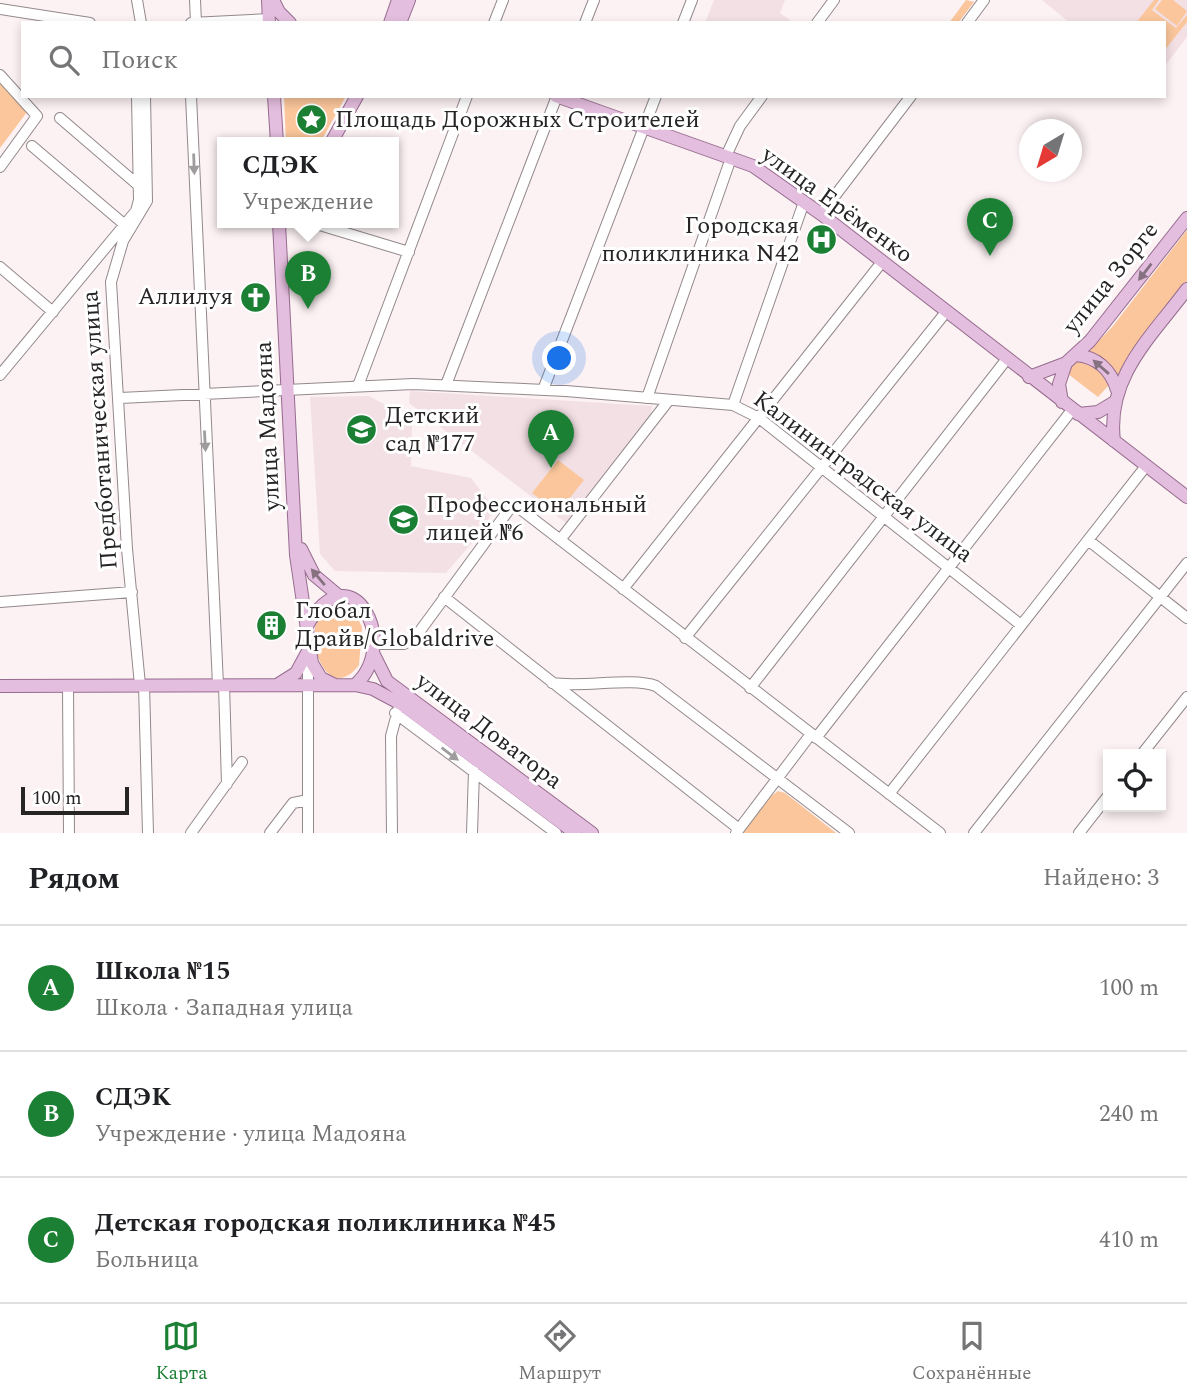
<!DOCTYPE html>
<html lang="ru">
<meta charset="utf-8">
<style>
:root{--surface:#fff;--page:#f6f6f6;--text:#202124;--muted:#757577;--line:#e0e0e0;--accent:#1c8034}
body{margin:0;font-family:Spectral,serif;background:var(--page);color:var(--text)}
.controls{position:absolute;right:21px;bottom:21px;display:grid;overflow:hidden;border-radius:0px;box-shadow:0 4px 10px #0003}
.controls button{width:63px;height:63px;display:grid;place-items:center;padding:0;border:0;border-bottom:2px solid var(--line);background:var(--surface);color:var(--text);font:35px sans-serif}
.compass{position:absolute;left:1019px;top:119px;width:63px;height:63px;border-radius:50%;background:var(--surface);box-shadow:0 4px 10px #0003;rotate:218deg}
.scale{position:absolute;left:21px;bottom:18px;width:108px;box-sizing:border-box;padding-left:7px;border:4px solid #272424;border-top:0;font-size:19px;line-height:24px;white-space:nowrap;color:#272424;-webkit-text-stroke:5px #fff;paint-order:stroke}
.you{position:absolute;left:560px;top:359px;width:24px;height:24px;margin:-18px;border:5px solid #fff;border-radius:50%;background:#1a73e8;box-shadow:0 0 0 10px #1a73e833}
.badge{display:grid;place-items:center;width:46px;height:46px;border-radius:50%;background:var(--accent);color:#fff;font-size:23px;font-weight:700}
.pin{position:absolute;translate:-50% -58px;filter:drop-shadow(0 2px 4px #0008)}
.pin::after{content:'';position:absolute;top:37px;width:24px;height:21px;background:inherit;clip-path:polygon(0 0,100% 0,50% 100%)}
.popup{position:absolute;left:217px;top:137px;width:182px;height:91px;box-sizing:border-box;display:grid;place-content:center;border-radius:0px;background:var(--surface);filter:drop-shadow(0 2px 5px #0005);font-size:23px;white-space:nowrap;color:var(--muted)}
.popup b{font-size:26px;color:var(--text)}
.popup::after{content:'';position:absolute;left:50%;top:100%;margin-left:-14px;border:14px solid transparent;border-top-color:var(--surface)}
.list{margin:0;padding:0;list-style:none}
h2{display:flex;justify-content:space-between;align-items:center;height:91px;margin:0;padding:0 28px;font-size:30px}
h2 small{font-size:23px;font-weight:400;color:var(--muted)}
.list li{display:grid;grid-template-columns:46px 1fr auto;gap:21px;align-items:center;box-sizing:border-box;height:126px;padding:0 28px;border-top:2px solid var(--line)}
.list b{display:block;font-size:26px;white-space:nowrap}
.list p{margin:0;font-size:23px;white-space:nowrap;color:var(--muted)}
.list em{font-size:23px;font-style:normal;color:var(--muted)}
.icon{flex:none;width:38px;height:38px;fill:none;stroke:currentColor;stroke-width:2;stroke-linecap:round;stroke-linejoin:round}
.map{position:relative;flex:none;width:1187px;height:833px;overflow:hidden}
.search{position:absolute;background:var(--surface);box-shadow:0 4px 10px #0003;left:21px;right:21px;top:21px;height:77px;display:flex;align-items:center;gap:18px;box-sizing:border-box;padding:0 24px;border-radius:0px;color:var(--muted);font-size:26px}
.sheet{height:469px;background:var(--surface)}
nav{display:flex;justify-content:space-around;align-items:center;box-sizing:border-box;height:98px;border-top:2px solid var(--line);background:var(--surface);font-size:19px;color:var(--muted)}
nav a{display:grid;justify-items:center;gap:4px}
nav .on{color:var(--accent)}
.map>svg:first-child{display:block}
</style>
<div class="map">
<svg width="1187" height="833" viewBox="0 0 1187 833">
<rect width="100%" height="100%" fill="#fcf1f3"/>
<path fill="#f3e0e4" d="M714 0H785L780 13 794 23H705Z
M1042 0H1187V37L1164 67V23H1070Z
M410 391 652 406 651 414 566 523 409 403Z
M369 396 406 416 412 423 411 466 471 478 494 508 483 530 446 573 335 571 320 554 310 397Z"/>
<path fill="#fbc69b" d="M966 0 974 2 958 23H949Z
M1154 0H1159L1152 10 1176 28 1187 15V22L1164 51V23H1136Z
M1162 0H1173L1187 11 1177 26 1155 9Z
M0 82 27 112 0 148Z
M284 96H346L320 143H286Z
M1187 230V281L1118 377 1091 354 1090 350 1113 326Z
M1078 360 1101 368 1109 385 1098 397 1068 374 1072 364Z
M558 460 584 480 558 513 532 493Z
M338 604 353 609 362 627 359 665C325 709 301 629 323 611 327 608 334 606 338 604Z
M778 791 785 793 836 833H742L770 797Z"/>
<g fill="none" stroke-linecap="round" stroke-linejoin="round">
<defs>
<path id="minor" d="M137 0 141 23
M195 0 196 22
M0 9 90 23
M191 23 269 19
M494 23 503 0
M585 23 594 0
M683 23 692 0
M817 23 834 0
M967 23 984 0
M0 75 37 116 0 167
M191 96 218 685
M60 118 138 185
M32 146 125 225
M726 156 740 126 762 96
M821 214 911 96
M313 223 409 252
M0 267 53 312
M0 375 136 211 139 200 137 96
M446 385 557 96
M358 386 467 96
M543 390 656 96
M120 398 413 384 566 391 733 405 759 418 1021 625
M647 398 731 158
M733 405 804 202
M519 508 940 833
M560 540 669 400
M1088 540 1187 618
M623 589 882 262
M444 597 739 829
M0 602 132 592
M685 638 946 312
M372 644H404L414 639 511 507
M552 683C583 688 631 677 656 686L849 833
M140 685 127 549 111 282 123 241 147 201 145 96
M144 685 148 833
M224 685 227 784
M68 686 69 833
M750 688 1006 360
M395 713 556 833
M816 738 1072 410
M1142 754 1187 697
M889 794 1146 466
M191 833 242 762
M270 833 293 803 308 800
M308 833V657
M392 833 391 736 398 710
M472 833 474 771
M736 833 811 734
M974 833 1187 563
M1079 833 1108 796"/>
<path id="major" d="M268 0 269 23
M273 0 279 12 290 23
M390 23 398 0
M400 23 409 0
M274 96 277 143
M556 96 753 166 821 214 1187 497
M331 143 357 96
M279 223 296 555 312 663 321 678 335 685
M1076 355C1097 357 1111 370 1117 390
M1029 377 1066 363 1090 341 1187 218
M1062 402 1059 384 1066 363
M1078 414 1098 412 1113 403
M1114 441C1106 377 1151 337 1187 289
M301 549 314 575 339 596
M307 626C351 547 402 644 355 685
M373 653 387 681 592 833
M277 685 296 673 308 651
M0 686 355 685 373 689 401 704 575 833"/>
</defs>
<use href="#minor" stroke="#93898b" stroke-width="12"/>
<use href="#major" stroke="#966c8f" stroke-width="14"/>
<use href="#minor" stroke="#fff" stroke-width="10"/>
<use href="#major" stroke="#e4bede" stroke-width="12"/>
</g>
<defs><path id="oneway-solid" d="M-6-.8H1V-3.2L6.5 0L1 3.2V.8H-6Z" transform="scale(1.75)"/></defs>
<g fill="#9e9c9c">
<use href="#oneway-solid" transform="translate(194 164) rotate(88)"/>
<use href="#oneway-solid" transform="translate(205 441) rotate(87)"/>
<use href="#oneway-solid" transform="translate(450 754) rotate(37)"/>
</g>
<g fill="#867181">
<use href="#oneway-solid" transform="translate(1145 272) rotate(128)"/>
<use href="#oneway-solid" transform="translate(1101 367) rotate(-139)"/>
<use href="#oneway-solid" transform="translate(318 577) rotate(-130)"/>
</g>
<defs>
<symbol id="sight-disc" viewBox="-11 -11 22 22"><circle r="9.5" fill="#1c8034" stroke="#fff"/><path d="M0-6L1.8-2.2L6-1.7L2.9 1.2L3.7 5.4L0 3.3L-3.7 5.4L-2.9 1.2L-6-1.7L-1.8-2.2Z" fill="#fff"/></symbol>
<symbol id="hospital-disc" viewBox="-11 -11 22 22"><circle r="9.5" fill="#1c8034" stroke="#fff"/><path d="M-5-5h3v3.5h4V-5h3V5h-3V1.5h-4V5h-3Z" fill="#fff"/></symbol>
<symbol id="church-disc" viewBox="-11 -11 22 22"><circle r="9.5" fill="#1c8034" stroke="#fff"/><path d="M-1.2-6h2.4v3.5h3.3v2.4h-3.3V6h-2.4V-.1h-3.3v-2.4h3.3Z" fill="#fff"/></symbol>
<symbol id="school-disc" viewBox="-11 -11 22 22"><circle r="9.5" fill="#1c8034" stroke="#fff"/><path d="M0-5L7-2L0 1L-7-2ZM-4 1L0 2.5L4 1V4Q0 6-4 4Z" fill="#fff"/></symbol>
<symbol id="university-disc" viewBox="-11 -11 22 22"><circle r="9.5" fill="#1c8034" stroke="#fff"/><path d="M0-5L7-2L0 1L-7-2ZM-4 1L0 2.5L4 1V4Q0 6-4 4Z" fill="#fff"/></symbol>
<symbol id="building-disc" viewBox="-11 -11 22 22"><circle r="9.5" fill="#1c8034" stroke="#fff"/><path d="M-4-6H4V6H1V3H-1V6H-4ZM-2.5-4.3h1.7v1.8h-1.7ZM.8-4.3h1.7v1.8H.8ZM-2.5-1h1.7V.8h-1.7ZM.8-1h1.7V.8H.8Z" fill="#fff"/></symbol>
</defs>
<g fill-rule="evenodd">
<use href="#sight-disc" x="294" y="102" width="35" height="35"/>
<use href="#hospital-disc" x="804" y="222" width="35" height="35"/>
<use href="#church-disc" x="238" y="280" width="35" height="35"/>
<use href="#school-disc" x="344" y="412" width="35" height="35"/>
<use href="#university-disc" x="386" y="502" width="35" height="35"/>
<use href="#building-disc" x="254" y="608" width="35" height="35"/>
</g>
<g text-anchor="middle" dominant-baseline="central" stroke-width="6" stroke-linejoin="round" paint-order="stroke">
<g font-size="24" fill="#272424" stroke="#fff" text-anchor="start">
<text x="335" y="120">Площадь Дорожных Строителей</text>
<text x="799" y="226" text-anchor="end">Городская<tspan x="799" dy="28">поликлиника N42</tspan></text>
<text x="233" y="297" text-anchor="end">Аллилуя</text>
<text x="385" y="416">Детский<tspan x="385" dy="28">сад №177</tspan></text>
<text x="426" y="505">Профессиональный<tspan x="426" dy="28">лицей №6</tspan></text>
<text x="295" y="611">Глобал<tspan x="295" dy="28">Драйв/Globaldrive</tspan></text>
</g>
<g font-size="24" fill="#272424" stroke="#fff">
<text transform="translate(837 205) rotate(36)">улица Ерёменко</text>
<text transform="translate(1111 278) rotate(-51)">улица Зорге</text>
<text transform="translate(268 426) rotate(-93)">улица Мадояна</text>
<text transform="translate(100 430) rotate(-94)">Предботаническая улица</text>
<text transform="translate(863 477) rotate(37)">Калининградская улица</text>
<text transform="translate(489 731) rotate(37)">улица Доватора</text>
</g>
</g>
</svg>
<div class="controls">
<button><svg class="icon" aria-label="locate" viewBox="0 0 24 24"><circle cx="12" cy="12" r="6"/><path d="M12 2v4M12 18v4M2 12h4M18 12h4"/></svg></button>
</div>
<svg class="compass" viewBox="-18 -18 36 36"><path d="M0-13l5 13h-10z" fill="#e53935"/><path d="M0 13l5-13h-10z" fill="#757577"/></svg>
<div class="scale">100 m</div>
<div class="you"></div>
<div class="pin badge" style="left:551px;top:468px">A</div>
<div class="pin badge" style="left:308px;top:309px">B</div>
<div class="popup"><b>СДЭК</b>Учреждение</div>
<div class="pin badge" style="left:990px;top:256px">C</div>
<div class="search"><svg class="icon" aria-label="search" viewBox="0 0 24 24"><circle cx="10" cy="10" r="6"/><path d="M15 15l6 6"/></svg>Поиск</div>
</div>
<section class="sheet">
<h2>Рядом<small>Найдено: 3</small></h2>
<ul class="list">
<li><span class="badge">A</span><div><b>Школа №15</b><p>Школа · Западная улица</p></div><em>100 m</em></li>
<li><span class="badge">B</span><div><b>СДЭК</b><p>Учреждение · улица Мадояна</p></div><em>240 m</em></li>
<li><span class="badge">C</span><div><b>Детская городская поликлиника №45</b><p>Больница</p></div><em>410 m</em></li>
</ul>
</section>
<nav>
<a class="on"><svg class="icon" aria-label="map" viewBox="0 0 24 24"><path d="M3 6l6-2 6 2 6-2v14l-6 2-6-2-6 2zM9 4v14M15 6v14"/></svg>Карта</a>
<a><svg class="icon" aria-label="directions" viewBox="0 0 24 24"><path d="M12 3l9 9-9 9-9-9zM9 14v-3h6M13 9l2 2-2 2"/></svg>Маршрут</a>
<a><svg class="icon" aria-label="saved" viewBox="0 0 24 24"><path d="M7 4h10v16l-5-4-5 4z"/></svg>Сохранённые</a>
</nav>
